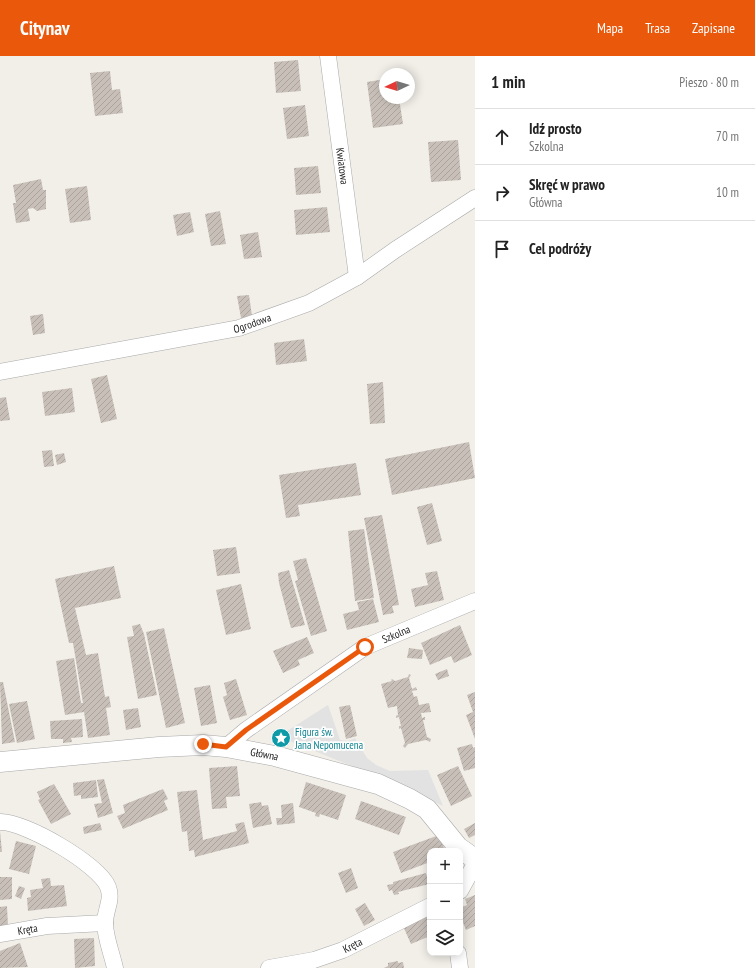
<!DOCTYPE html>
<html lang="pl">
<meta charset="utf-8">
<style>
:root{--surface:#fff;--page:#f6f6f6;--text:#222;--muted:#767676;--line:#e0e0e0;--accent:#ea580c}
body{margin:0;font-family:"PT Sans Narrow",sans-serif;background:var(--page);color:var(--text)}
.controls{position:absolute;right:12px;bottom:12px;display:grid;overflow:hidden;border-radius:8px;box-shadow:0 2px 10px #0003}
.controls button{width:36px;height:36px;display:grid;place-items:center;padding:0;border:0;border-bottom:1px solid var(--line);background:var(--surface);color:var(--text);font:20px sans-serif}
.compass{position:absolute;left:379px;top:12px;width:36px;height:36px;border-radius:50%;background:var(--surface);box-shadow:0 2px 10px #0003;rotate:266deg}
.stop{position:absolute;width:12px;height:12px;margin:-9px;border:3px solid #ea580c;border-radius:50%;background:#fff}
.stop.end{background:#ea580c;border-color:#fff;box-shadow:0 1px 4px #0008}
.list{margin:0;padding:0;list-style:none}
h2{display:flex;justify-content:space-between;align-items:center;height:52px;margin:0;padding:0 16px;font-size:17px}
h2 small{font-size:13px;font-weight:400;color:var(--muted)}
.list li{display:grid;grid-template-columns:26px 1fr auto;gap:12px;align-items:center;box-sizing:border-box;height:56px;padding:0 16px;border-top:1px solid var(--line)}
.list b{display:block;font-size:15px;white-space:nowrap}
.list p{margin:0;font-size:13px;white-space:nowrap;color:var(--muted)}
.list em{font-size:13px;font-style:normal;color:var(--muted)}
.icon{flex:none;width:22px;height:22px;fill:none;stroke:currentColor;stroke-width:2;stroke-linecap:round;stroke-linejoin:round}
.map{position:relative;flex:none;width:475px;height:912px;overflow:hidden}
header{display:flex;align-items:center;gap:24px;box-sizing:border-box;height:56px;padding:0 20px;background:var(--accent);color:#fff}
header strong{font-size:19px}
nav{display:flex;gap:22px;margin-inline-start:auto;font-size:14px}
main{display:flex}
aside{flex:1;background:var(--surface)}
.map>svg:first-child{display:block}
</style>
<header>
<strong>Citynav</strong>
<nav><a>Mapa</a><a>Trasa</a><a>Zapisane</a></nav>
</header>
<main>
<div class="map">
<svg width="475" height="912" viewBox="0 0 475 912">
<defs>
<pattern id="building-hatch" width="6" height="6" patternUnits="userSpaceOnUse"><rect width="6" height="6" fill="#c7bfb8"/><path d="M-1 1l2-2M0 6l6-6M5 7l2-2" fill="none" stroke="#aba49e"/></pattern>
</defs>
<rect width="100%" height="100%" fill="#f2efe9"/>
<path fill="#e2e2e2" d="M328 649 340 684 348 685 355 682 367 702 376 709 390 715 428 714 443 750 401 730 285 683 284 677Z"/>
<path fill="url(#building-hatch)" d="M298 4 301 35 276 37 274 6Z
M110 15 112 34 120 33 123 57 95 60 90 17Z
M385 23V42H399L403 68 373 72 367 26Z
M305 49 309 80 287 83 283 52Z
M458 84 461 124 431 126 428 86Z
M318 110 321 137 296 139 294 112Z
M41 123 43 134H46V153L37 155 33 152 28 153 30 165 16 167 13 147H16L13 129Z
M87 130 91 164 70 167 65 133Z
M327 151 330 176 296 179 294 154Z
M220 155 226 188 211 190 205 158Z
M190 156 194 176 177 180 173 159Z
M258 176 262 201 244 203 240 179Z
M249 239 252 260 241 262 237 240Z
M43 258 45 277 33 279 30 260Z
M304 283 307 305 276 309 274 287Z
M107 319 117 363 101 367 91 323Z
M383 326 385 367 370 368 367 328Z
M72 332 75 356 45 360 42 336Z
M6 341 10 364 0 365V342Z
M469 386 475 422 392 439 385 403Z
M52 394 54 410 44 411 42 395Z
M64 397 66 406 57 409 55 399Z
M356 407 361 439 298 449 300 460 286 462 279 419Z
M432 447 442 485 427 489 417 451Z
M382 459 399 549 392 550 394 557 383 559 364 462Z
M364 473 374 542 355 545 348 475Z
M236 491 240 517 217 520 213 494Z
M306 502 327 575 311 580 295 525 298 524 293 505Z
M114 510 121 542 75 552 86 599 98 597 105 641 109 640 111 651 106 652 110 679 88 682 84 656 65 659 56 605 74 602 81 647H83L73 587H69L55 523Z
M289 514 305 569 291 572 279 527 278 517Z
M437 515 444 544 415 551 411 533 428 529 425 517Z
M241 528 251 573 226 579 216 534Z
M373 543 379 566 347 574 343 558 359 554 357 546Z
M140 568 144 578 157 639 138 643 127 581 134 580 132 570Z
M460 569 472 599 454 607 451 600 430 609 421 587Z
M164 572 185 667 166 672 146 576Z
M307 581 314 597 298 604 300 609 283 617 273 595Z
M409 592 423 594 422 603 407 602Z
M447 613 449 620 438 624 435 618Z
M409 618 411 619 409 622 412 633 416 631 417 634 412 635 414 641 417 640 419 649 429 647 431 656 421 657 422 662 425 661V664H423L427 681 431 683 430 686 426 684 408 688 405 692 403 690 405 687 401 672 399 673V670H401L399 661 396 662V660L398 659 397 650 388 652 381 628 392 625 391 624 392 623 395 625 408 621Z
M236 623 247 659 230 664 223 641 227 639 224 627Z
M0 626H3L15 686 2 688Z
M210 629 217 667 201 670 194 632Z
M475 636V683L466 659 473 656 467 639Z
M27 645 35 683 17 687 9 648Z
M350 649 357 680 346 683 339 651Z
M138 652 141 671 126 674 123 654Z
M82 663 83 681 71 682 72 686 63 687V683H51L50 665Z
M472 688 473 692 475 691V712L464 715 457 692Z
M237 710 240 740 226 741 227 752 212 753 209 712Z
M458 710 472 740 451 750 437 719Z
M104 723 113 757 98 762 94 748 102 747 97 724Z
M96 724 98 741 81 743V739L74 740 73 727Z
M306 726 346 739 338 764 320 758 319 761 315 760 316 757 299 751Z
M54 728 71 758 51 768 38 744 40 743 37 736Z
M163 733 168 743 164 745 168 754 123 773 117 760 125 757 123 749Z
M197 734 203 784 237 775 235 768 244 766 249 787 195 801 194 794 189 795 187 775 182 776 177 736Z
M361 745 406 761 399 779 355 763Z
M261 746 262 750 268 749 272 768 253 772 249 748Z
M293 747 295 767 277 769 276 762H282L281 749Z
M100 767 102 774 84 778 83 771Z
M475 767V779L469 782 464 773Z
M0 775 2 796H0Z
M439 779 445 795H430V806L401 817 393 796Z
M16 785 36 790 29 818 9 813Z
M351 812 358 832 346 837 338 817Z
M426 817 429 828 398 836 399 838 394 839 392 834 389 835 387 829 393 828V826Z
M0 821H12V843L0 844Z
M50 822 51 830 64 829 67 850 28 855 27 842 31 841 30 834 43 832 41 823Z
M19 830 25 832 21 843 15 840Z
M475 839V870L466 874 460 859V852L467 849 465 843Z
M365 847 375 864 364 870 355 853Z
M7 850 8 870H0V851Z
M430 859V880L411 888 403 870Z
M94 882 95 910 75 912 74 883Z
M20 887 28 911 0 912V895Z
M398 905V907L403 906 404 912H384L388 910V907Z"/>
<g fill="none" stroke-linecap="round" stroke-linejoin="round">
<defs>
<g id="minor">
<path id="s1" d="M328 0 357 221"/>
<path id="s2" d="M0 316 239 272 309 247 357 221 395 194 475 142"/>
<path id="s3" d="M226 691 246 674 365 591 475 545"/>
<path d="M0 766C24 765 99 808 108 831 113 844 105 854 105 867 105 881 112 898 115 912"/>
<path d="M460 835 475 808"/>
<path id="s4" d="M0 878 47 870 105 867"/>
<path d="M458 897 460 912"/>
<path id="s5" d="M269 912 314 904 343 894 430 850"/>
</g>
<g id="tertiary">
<path id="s6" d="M0 706 159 691 203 689 226 691 275 700 378 728 410 743 427 753 458 791 475 803"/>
</g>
</defs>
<use href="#minor" stroke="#a9a9a9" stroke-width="17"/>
<use href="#tertiary" stroke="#a9a9a9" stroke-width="21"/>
<use href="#minor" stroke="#fff" stroke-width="16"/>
<use href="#tertiary" stroke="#fff" stroke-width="20"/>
</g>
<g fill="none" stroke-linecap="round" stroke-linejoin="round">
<path stroke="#ea580c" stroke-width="5" d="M203 688 226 691 246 674 365 591"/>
</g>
<defs>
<symbol id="sight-disc" viewBox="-11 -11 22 22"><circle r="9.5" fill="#0f9aa8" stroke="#fff"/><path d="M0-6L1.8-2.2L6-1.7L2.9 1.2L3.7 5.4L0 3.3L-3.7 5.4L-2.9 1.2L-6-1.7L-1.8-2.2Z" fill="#fff"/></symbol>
</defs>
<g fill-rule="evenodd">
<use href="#sight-disc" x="270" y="671" width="22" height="22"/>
</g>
<g text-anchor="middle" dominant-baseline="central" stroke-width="3.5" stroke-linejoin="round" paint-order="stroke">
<g font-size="11" fill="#222" stroke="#fff">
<text stroke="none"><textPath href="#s1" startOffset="111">Kwiatowa</textPath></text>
<text stroke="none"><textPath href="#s2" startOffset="257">Ogrodowa</textPath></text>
<text stroke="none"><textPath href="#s3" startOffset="205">Szkolna</textPath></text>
<text stroke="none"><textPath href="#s6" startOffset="266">Główna</textPath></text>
<text stroke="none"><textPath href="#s4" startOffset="28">Kręta</textPath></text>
<text stroke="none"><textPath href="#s5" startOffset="87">Kręta</textPath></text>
</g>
<g font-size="11" fill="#0d838f" stroke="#fff" text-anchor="start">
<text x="295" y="676">Figura św.<tspan x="295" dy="13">Jana Nepomucena</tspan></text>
</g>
</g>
</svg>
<div class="controls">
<button>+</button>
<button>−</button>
<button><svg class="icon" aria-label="layers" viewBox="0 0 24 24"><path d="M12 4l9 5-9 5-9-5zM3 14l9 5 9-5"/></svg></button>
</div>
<svg class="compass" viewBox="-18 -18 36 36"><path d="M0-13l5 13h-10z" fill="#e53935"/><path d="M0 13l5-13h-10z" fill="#767676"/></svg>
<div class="stop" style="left:365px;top:591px"></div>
<div class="stop end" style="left:203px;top:688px"></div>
</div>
<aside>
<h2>1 min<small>Pieszo · 80 m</small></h2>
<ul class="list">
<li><svg class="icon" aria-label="ahead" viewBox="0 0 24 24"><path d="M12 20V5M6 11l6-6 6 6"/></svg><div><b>Idź prosto</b><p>Szkolna</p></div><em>70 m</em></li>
<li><svg class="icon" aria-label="right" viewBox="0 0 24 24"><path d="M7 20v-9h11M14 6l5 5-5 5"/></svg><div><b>Skręć w prawo</b><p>Główna</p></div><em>10 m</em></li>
<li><svg class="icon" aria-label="arrive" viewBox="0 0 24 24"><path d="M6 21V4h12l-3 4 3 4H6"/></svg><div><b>Cel podróży</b></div></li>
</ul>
</aside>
</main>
